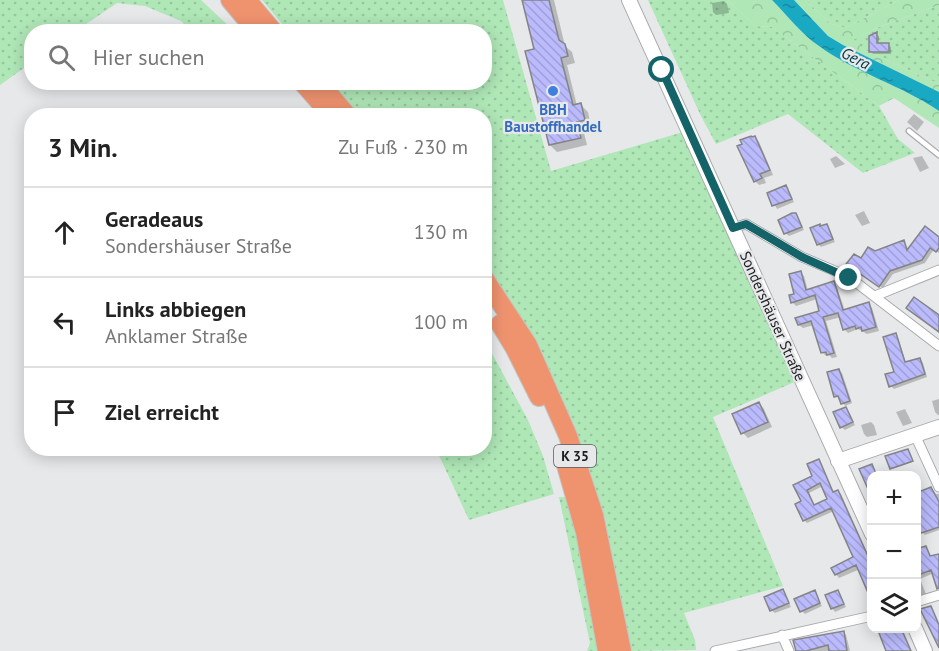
<!DOCTYPE html>
<html lang="de">
<meta charset="utf-8">
<style>
:root{--surface:#fff;--page:#f2f2f2;--text:#222;--muted:#767676;--line:#e0e0e0}
body{margin:0;font-family:"PT Sans",sans-serif;background:var(--page);color:var(--text)}
.controls{position:absolute;right:18px;bottom:18px;display:grid;overflow:hidden;border-radius:12px;box-shadow:0 3px 15px #0003}
.controls button{width:54px;height:54px;display:grid;place-items:center;padding:0;border:0;border-bottom:2px solid var(--line);background:var(--surface);color:var(--text);font:30px sans-serif}
.stop{position:absolute;width:18px;height:18px;margin:-14px;border:4px solid #136368;border-radius:50%;background:#fff}
.stop.end{background:#136368;border-color:#fff;box-shadow:0 2px 6px #0008}
.list{margin:0;padding:0;list-style:none}
h2{display:flex;justify-content:space-between;align-items:center;height:78px;margin:0;padding:0 24px;font-size:26px}
h2 small{font-size:20px;font-weight:400;color:var(--muted)}
.list li{display:grid;grid-template-columns:39px 1fr auto;gap:18px;align-items:center;box-sizing:border-box;height:90px;padding:0 24px;border-top:2px solid var(--line)}
.list b{display:block;font-size:22px;white-space:nowrap}
.list p{margin:0;font-size:20px;white-space:nowrap;color:var(--muted)}
.list em{font-size:20px;font-style:normal;color:var(--muted)}
.icon{flex:none;width:33px;height:33px;fill:none;stroke:currentColor;stroke-width:2;stroke-linecap:round;stroke-linejoin:round}
.map{position:relative;flex:none;width:939px;height:651px;overflow:hidden}
.search{position:absolute;background:var(--surface);box-shadow:0 3px 15px #0003;left:24px;top:24px;width:468px;height:66px;display:flex;align-items:center;gap:15px;box-sizing:border-box;padding:0 21px;border-radius:24px;color:var(--muted);font-size:22px}
.panel{position:absolute;background:var(--surface);box-shadow:0 3px 15px #0003;left:24px;top:108px;width:468px;height:348px;border-radius:24px}
.map>svg:first-child{display:block}
</style>
<div class="map">
<svg width="939" height="651" viewBox="0 0 939 651">
<defs>
<pattern id="grass-dots" width="8" height="8" patternUnits="userSpaceOnUse" patternTransform="scale(1.5)"><rect width="8" height="8" fill="#afe7b7"/><path d="M2 2h.1M6 6h.1" fill="none" stroke="#96c69d" stroke-width="1.8" stroke-linecap="round"/></pattern>
<pattern id="forest-crowns" width="20" height="18" patternUnits="userSpaceOnUse" patternTransform="scale(1.5)"><rect width="20" height="18" fill="#afe7b7"/><path d="M2 6a3 3 0 1 1 6 0M12 15a3 3 0 1 1 6 0" fill="none" stroke="#96c69d"/></pattern>
<pattern id="water-ripples" width="26" height="14" patternUnits="userSpaceOnUse" patternTransform="scale(1.5)"><rect width="26" height="14" fill="#1aa9c3"/><path d="M2 4q2-2 4 0t4 0M15 11q2-2 4 0t4 0" fill="none" stroke="#17899e"/></pattern>
<pattern id="building-back-hatch" width="6" height="6" patternUnits="userSpaceOnUse" patternTransform="scale(1.5)"><rect width="6" height="6" fill="#babafc"/><path d="M-1 5l2 2M0 0l6 6M5-1l2 2" fill="none" stroke="#9f9fd8"/></pattern>
</defs>
<rect width="100%" height="100%" fill="#e7e8ea"/>
<path fill="url(#grass-dots)" d="M0 0H201L234 31H191L181 21 145 6 117 3 76 31 32 32 31 63 0 85Z
M262 0H503L551 171 683 132 797 381 713 417 783 586 684 613 695 640 696 650 627 651 594 502 506 296 485 267 484 116 360 115 332 83 484 82V32L288 31Z
M648 0H728L755 26 772 27 879 106 898 139 915 153 863 173 788 114 716 144 700 114Z
M805 0H899L845 28 831 24Z
M939 5V84L865 50 852 40 879 27Z
M487 344 528 420 543 456 554 494 469 520 436 449 484 448V346Z
M559 497H569L600 651H587L590 643Z"/>
<path fill="url(#forest-crowns)" d="M728 0H772C787 15 802 35 819 46 856 73 901 85 939 111V128L894 98 879 106 772 27 755 26Z
M794 0H805L831 24 845 28 899 0H939V5L879 27 853 40 865 50 939 84V92L843 45 828 36Z"/>
<path fill="url(#water-ripples)" d="M772 0H794L828 36 843 45 937 91 939 92V111C901 85 856 73 819 46 802 35 787 15 772 0Z"/>
<path fill="#0003" fill-rule="evenodd" d="M524 0H554L565 46 572 52 575 63 567 65 577 106 581 105 588 112 591 127 583 129 587 145 557 152 550 145 536 50Z
M724 1 727 4 729 13 716 15 713 12 712 3Z
M876 34 879 36V45H888L891 47V54H873L871 52Z
M914 114 924 122 917 131 907 122Z
M755 138 759 142 773 175 764 178 766 183 759 185 755 181Z
M836 156 845 164 835 168 830 159Z
M922 156 929 168 920 172 913 158Z
M786 187 794 202 777 209 769 194Z
M864 211 870 223 862 226 855 215Z
M795 214 804 230 789 236 785 233Z
M826 225 835 242 821 247 818 244Z
M939 239V253L934 249 925 263 893 274 883 288 851 267 874 253 904 242 909 251Z
M800 272 804 276 808 291 833 283 837 287 845 311 868 304 872 308 879 331 867 334 858 329 848 333 844 329 841 317 826 321 837 357 832 358 829 355 826 356 822 352 814 325 803 328 799 325 821 312 817 299 796 306 792 302 796 295Z
M895 335 898 338 906 363 920 359 923 363 927 377 894 389 891 386 896 373Z
M839 371 842 373 852 403 845 406 840 398 836 396Z
M939 399V415H938L935 412 932 401Z
M759 403 764 409 772 427 748 438 743 433Z
M846 409 855 425 845 430 841 427Z
M905 409 912 423 903 426 896 412Z
M871 422 874 425 877 435 867 437 864 434 861 425Z
M908 450 913 462 892 469 891 468Z
M819 461 834 493 838 491 841 494 872 564 839 578 836 574 855 558 834 511 807 523 804 520 803 502 795 486 814 477ZM823 486 829 500 815 506 809 493Z
M931 489 936 494H939V530L925 535 922 532Z
M916 538 921 549 926 547 932 558 939 555V587L934 573 920 579 926 594 918 596 916 595Z
M783 591 791 607 775 613 771 610Z
M814 592 822 606 805 614 802 611Z
M838 592 846 607 835 612 832 608Z
M843 632 846 635 850 651H797Z"/>
<path fill="url(#building-back-hatch)" stroke="#848486" stroke-width="1.5" fill-rule="evenodd" d="M522 0H549L559 40 565 44 568 56 561 58 573 105 581 103 585 120 577 122 581 138 549 145 525 51 534 49Z
M877 32V43H889V52H869V36Z
M751 136 752 137 755 136 770 170 760 174 762 178 754 182 737 146 742 144 740 140Z
M786 185 792 199 772 206 767 193Z
M792 213H796L802 227 784 234 778 220Z
M820 224V226L827 224 833 239 817 245 810 228Z
M925 226 939 237V248L936 252 930 248 922 260 890 271 879 287 846 264 854 254 861 258 868 247 875 251 904 240 907 250Z
M801 271 806 290 834 281 843 310 869 302 876 327 862 331 861 327 856 329 855 326 843 330 838 313 823 317 834 353 827 355 826 352 821 353 811 321 798 325 795 318 819 311 815 295 791 303 789 295 794 294 789 274Z
M914 297 939 315V332L906 308Z
M896 333 905 362 920 358 925 374 889 387 885 374 894 372 883 337Z
M839 369 850 401 841 404 838 396 834 397 827 372Z
M759 402 768 422 741 434 732 414Z
M846 407 853 422 840 428 833 412Z
M908 449 913 461 890 469 885 456Z
M819 459 833 492 838 490 872 565V602L856 565 835 575 831 568 853 557 831 508 803 521 795 504 801 501 793 485 812 476 807 464ZM820 483 827 499 814 505 807 490Z
M872 464 877 476H872V498L859 469Z
M931 487 939 502V527L921 533 916 522V493Z
M926 546 930 556 939 554V588L937 589 931 570 916 576V549Z
M783 589 789 603 770 611 764 597Z
M815 590 820 603 800 612 794 599Z
M838 590 844 604 831 609 825 595Z
M931 606 939 625V648L920 609Z
M889 628H901L911 651H886L879 633Z
M844 631 847 651H829L828 645 806 651H796L793 640Z"/>
<g fill="none" stroke-linecap="round" stroke-linejoin="round">
<defs>
<path id="lane" d="M909 131 939 155"/>
<path id="street" d="M733 228 746 224 802 257 849 277 939 346
M875 296 939 270
M915 435 939 487
M916 602 939 595
M782 635 789 651
M715 651 872 616"/>
<path id="secondary" d="M629 0 872 534
M838 461 939 427
M915 628 925 651"/>
<path id="highway" d="M230 0 257 32
M247 0 274 32
M302 82 323 106
M319 82 348 116
M484 278 528 345 568 436 594 515 622 651
M500 324 514 347 539 397
M565 462 585 532 607 651"/>
</defs>
<use href="#lane" stroke="#a9aaac" stroke-width="7"/>
<use href="#street" stroke="#a9aaac" stroke-width="11"/>
<use href="#secondary" stroke="#a9aaac" stroke-width="16"/>
<use href="#highway" stroke="#c4c5c5" stroke-width="20"/>
<use href="#lane" stroke="#fff" stroke-width="4.5"/>
<use href="#street" stroke="#fff" stroke-width="9"/>
<use href="#secondary" stroke="#fff" stroke-width="14"/>
<use href="#highway" stroke="#ef936f" stroke-width="18"/>
</g>
<g fill="none" stroke-linecap="round" stroke-linejoin="round">
<path stroke="#136368" stroke-width="8" d="M662 70 733 228 746 224 802 257 849 278"/>
</g>
<circle fill="#3f7fe0" stroke="#e7e8ea" stroke-width="2" cx="553" cy="91" r="6"/>
<g text-anchor="middle" dominant-baseline="central" stroke-width="4.5" stroke-linejoin="round" paint-order="stroke">
<rect fill="#e7e8ea" stroke="#5a5b5d" stroke-width="1.5" x="554" y="445" width="42" height="22" rx="4.5"/>
<g font-size="14" font-weight="bold" fill="#1e1f20">
<text x="575" y="456">K 35</text>
</g>
<g font-size="15" font-weight="bold" fill="#366cbe" stroke="#e7e8ea">
<text x="553" y="109">BBH<tspan x="553" dy="17">Baustoffhandel</tspan></text>
</g>
<g font-size="15" fill="#1e1f20" stroke="#e7e8ea">
<text transform="translate(773 316) rotate(66)">Sondershäuser Straße</text>
</g>
<g font-size="16" font-style="italic" fill="#003a45" stroke="#e7e8ea">
<text transform="translate(856 58) rotate(27)">Gera</text>
</g>
</g>
</svg>
<div class="controls">
<button>+</button>
<button>−</button>
<button><svg class="icon" aria-label="layers" viewBox="0 0 24 24"><path d="M12 4l9 5-9 5-9-5zM3 14l9 5 9-5"/></svg></button>
</div>
<div class="stop" style="left:662px;top:70px"></div>
<div class="stop end" style="left:849px;top:278px"></div>
<div class="search"><svg class="icon" aria-label="search" viewBox="0 0 24 24"><circle cx="10" cy="10" r="6"/><path d="M15 15l6 6"/></svg>Hier suchen</div>
<section class="panel">
<h2>3 Min.<small>Zu Fuß · 230 m</small></h2>
<ul class="list">
<li><svg class="icon" aria-label="ahead" viewBox="0 0 24 24"><path d="M12 20V5M6 11l6-6 6 6"/></svg><div><b>Geradeaus</b><p>Sondershäuser Straße</p></div><em>130 m</em></li>
<li><svg class="icon" aria-label="left" viewBox="0 0 24 24"><path d="M17 20v-9H6M10 6l-5 5 5 5"/></svg><div><b>Links abbiegen</b><p>Anklamer Straße</p></div><em>100 m</em></li>
<li><svg class="icon" aria-label="arrive" viewBox="0 0 24 24"><path d="M6 21V4h12l-3 4 3 4H6"/></svg><div><b>Ziel erreicht</b></div></li>
</ul>
</section>
</div>
